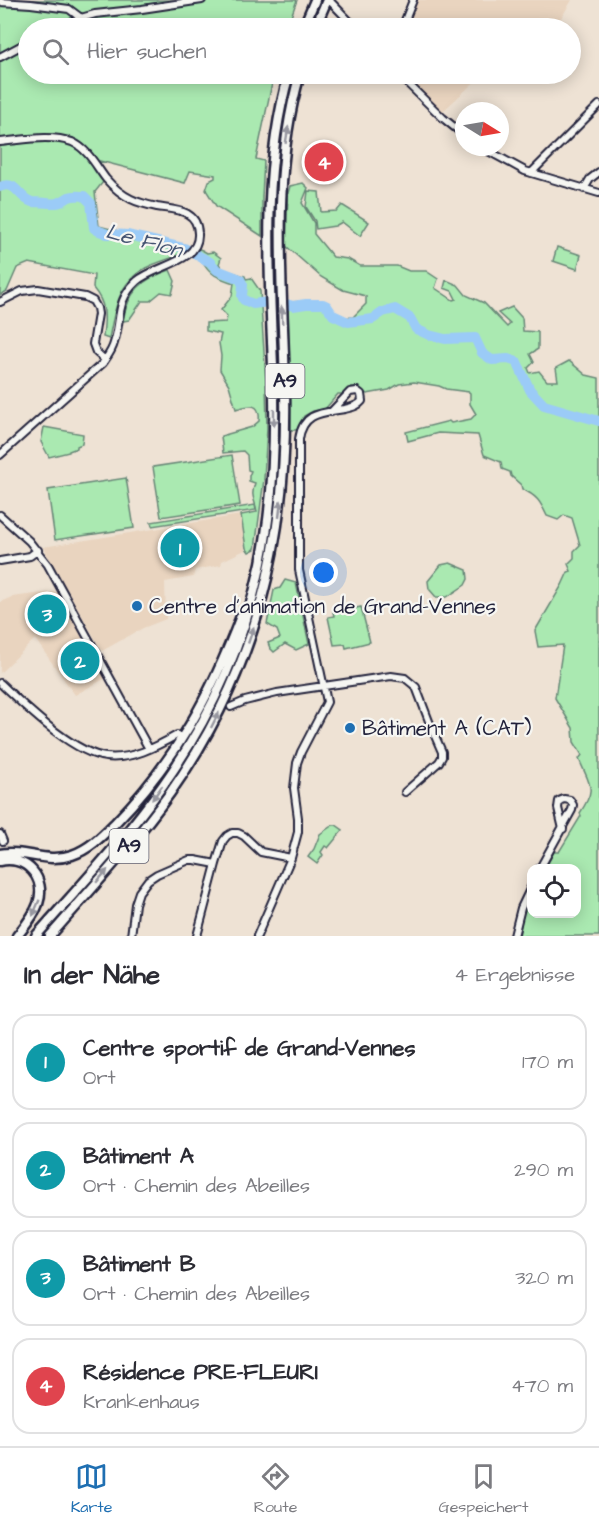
<!DOCTYPE html>
<html lang="de">
<meta charset="utf-8">
<style>
:root{--surface:#fff;--page:#f2f2f3;--text:#2b2b33;--muted:#7c7c81;--line:#e1e1e2;--accent:#1f6fb2}
body{margin:0;font-family:"Architects Daughter",sans-serif;background:var(--page);color:var(--text)}
.controls{position:absolute;right:18px;bottom:18px;display:grid;overflow:hidden;border-radius:12px;box-shadow:0 3px 15px #0003}
.controls button{width:54px;height:54px;display:grid;place-items:center;padding:0;border:0;border-bottom:2px solid var(--line);background:var(--surface);color:var(--text);font:30px sans-serif}
.compass{position:absolute;left:455px;top:102px;width:54px;height:54px;border-radius:50%;background:var(--surface);box-shadow:0 3px 15px #0003;rotate:101deg}
.you{position:absolute;left:324px;top:573px;width:21px;height:21px;margin:-15px;border:4px solid #fff;border-radius:50%;background:#1a73e8;box-shadow:0 0 0 9px #1a73e833}
.badge{display:grid;place-items:center;width:39px;height:39px;border-radius:50%;background:var(--accent);color:#fff;font-size:20px;font-weight:700}
.pin{position:absolute;translate:-50% -50%;border:3px solid #fff;box-shadow:0 2px 6px #0006}
.list{margin:0;padding:0;list-style:none}
h2{display:flex;justify-content:space-between;align-items:center;height:78px;margin:0;padding:0 24px;font-size:26px}
h2 small{font-size:20px;font-weight:400;color:var(--muted)}
.list li{display:grid;grid-template-columns:39px 1fr auto;gap:18px;align-items:center;box-sizing:border-box;height:96px;margin:0 12px 12px;padding:0 12px;border:2px solid var(--line);border-radius:18px}
.list b{display:block;font-size:22px;white-space:nowrap}
.list p{margin:0;font-size:20px;white-space:nowrap;color:var(--muted)}
.list em{font-size:20px;font-style:normal;color:var(--muted)}
.icon{flex:none;width:33px;height:33px;fill:none;stroke:currentColor;stroke-width:2;stroke-linecap:round;stroke-linejoin:round}
.map{position:relative;flex:none;width:599px;height:936px;overflow:hidden}
.search{position:absolute;background:var(--surface);box-shadow:0 3px 15px #0003;left:18px;right:18px;top:18px;height:66px;display:flex;align-items:center;gap:15px;box-sizing:border-box;padding:0 21px;border-radius:33px;color:var(--muted);font-size:22px}
.sheet{height:510px;background:var(--surface)}
nav{display:flex;justify-content:space-around;align-items:center;box-sizing:border-box;height:84px;border-top:2px solid var(--line);background:var(--surface);font-size:16px;color:var(--muted)}
nav a{display:grid;justify-items:center;gap:3px}
nav .on{color:var(--accent)}
.map>svg:first-child{display:block}
</style>
<div class="map">
<svg width="599" height="936" viewBox="0 0 599 936">
<rect width="100%" height="100%" fill="#eee2d4"/>
<filter id="ink" filterUnits="userSpaceOnUse"><feTurbulence type="fractalNoise" baseFrequency=".0167" numOctaves="2"/><feDisplacementMap in="SourceGraphic" scale="12" xChannelSelector="R" yChannelSelector="G"/><feConvolveMatrix kernelMatrix="1 2 1 2 8 2 1 2 1" color-interpolation-filters="sRGB"/></filter>
<g filter="url(#ink)">
<path fill="#e9d4bf" d="M415 0H572L555 28H405Z
M405 74H483L442 112Z
M241 515 245 550 222 561 221 565 195 570 193 577 165 582 166 619 143 628 102 651 43 547Z
M58 591 106 678 75 695 35 639 0 673V602L12 597Z"/>
<path fill="#aae9b1" stroke="#668676" stroke-width="1.5" d="M0 0H297L287 28H28V74H274L256 159 264 161 262 197V236L216 206 206 190 209 181 215 178V175L190 171 185 183 100 161 103 182 95 192 99 226 164 243 181 245 187 247V250C177 257 164 260 152 265 119 279 115 306 109 339L103 337C105 316 107 305 93 288L94 275 29 263 17 268 7 291 0 295Z
M303 183 308 188 302 203 314 223V234L333 257 348 259 360 266H397L409 271H426L438 279 435 288 453 300 456 299 452 291 444 288 446 280 458 285 466 295 484 303 507 327 510 324 498 313 512 307 522 318 523 331 538 332V349L530 354 534 362 528 368 530 373 539 371 547 381H558L556 368 569 361 586 375 599 378V936H519L524 907 531 891 532 914H576V868H549L547 865 554 852H559L581 816 580 813C597 787 590 786 579 759L582 755 574 742 573 728 555 698 563 645 538 647 535 631 562 585 568 572 571 571 568 564 574 558V551L580 545 572 518 564 515 558 520 547 516C540 501 537 496 522 489L521 485 511 476 510 472 502 469 501 462 484 455 478 435 438 433 408 441 406 432 449 421 451 423 471 419 476 414 470 404V393L469 392 446 389 439 386 414 382 399 384 389 390 367 394 358 387H351L343 394H338L325 409 313 411 304 416 297 430H291L288 302 311 301 341 318 353 317 366 304V296L343 290 321 277 286 246 288 193 290 186Z
M308 191 319 192 321 212 337 211 342 205 369 222 360 236 342 222 335 226 316 229 315 221 306 207Z
M557 247 581 255 577 269 553 261Z
M199 249 202 250 207 253 213 252 221 258 219 264 223 269 245 276 246 279 251 278 260 291 266 382 267 428 264 479 255 549 249 552 246 548 241 515 257 512C255 498 250 498 255 483L249 481V476L251 471 248 470 247 455 243 451 223 453 221 436 252 427 259 421C261 402 250 405 236 409L229 385 220 370 221 356 219 343 221 334 206 331V323L226 322 227 316 221 310 232 296 234 283C218 278 210 275 201 259L202 257 197 253Z
M170 270 175 281 172 294 161 292 150 301H142L129 320 123 321C128 291 142 279 170 270Z
M44 427 83 434 82 444 77 446V448L69 451V452L49 457 41 442Z
M232 455 240 505 161 517 153 467Z
M126 478 134 528 55 540 48 490Z
M255 505 256 510 152 526 151 522Z
M450 563 467 570 468 579 465 585 447 597H436L429 589 428 581 441 565Z
M285 580 296 583 309 644 296 650 285 644 274 652 270 648 268 643 280 638 277 630 267 624 274 590 280 588Z
M361 607 370 642 346 648 345 644 334 645 328 617 334 616 333 612 351 608 352 609Z
M333 825H336L343 830 328 848 325 846 321 852 323 855 317 864 308 857 314 849 320 834Z"/>
<g fill="none" stroke-linecap="round" stroke-linejoin="round">
<path stroke="#9bcbf7" stroke-width="10" d="M0 187C17 180 17 197 32 202 34 202 54 204 56 203 61 203 65 199 69 197 74 195 79 196 84 196L91 203 94 228 97 230 107 234 128 235 184 248 210 262 217 270 240 279 243 285 242 296 244 300 253 304 276 301 293 306 306 304H323L327 306 333 315 348 322 373 319 383 312 395 309 410 318 416 329 429 335 445 339 475 338 482 353 492 360 508 359 517 362 530 390 544 405 599 421"/>
<path stroke="#c5bcb5" stroke-width="6" stroke-dasharray="6 3" stroke-linecap="butt" d="M188 729 231 707"/>
<defs>
<path id="minor" d="M329 0 356 28
M0 2 31 4 69 9 81 18
M57 28 81 18 95 14 142 9 202 0
M402 28 413 0
M0 57 28 42
M398 74 443 118 464 135
M0 142C24 140 50 134 72 142 88 149 96 166 106 179 113 187 121 194 131 199 139 203 148 205 157 207 175 210 197 209 198 233 200 263 155 265 137 281 115 301 122 319 114 343 112 351 107 357 103 363L0 455
M481 147 525 171 599 193
M531 173 599 105
M584 189 590 179 599 172
M0 302 22 291 38 289 85 297 93 301 97 308 98 314 93 344 96 352 105 360
M0 515 29 541 48 565 149 749
M0 561 30 556 38 550
M0 683C25 706 72 753 106 757 131 760 156 747 177 735
M231 707 245 701 277 693 391 676 405 678 416 687 432 729 442 752V757L439 762 405 792
M0 834 3 841
M540 868 572 810 573 805 570 800 564 799 559 801 558 808 563 829
M131 936 135 904 139 892 148 880 157 874 189 860H195L216 864
M197 936 216 864 223 841 227 836 232 833H238L244 836 261 852 291 858
M257 936 291 858 298 832V818L294 788 297 763 301 752 327 702 299 570V439C303 412 322 413 345 409 352 407 357 407 362 401L361 394 357 391 350 392 331 412
M514 936 521 908 532 885"/>
<path id="highway" d="M303 28 315 0
M315 28 327 0
M0 854C26 849 45 864 72 855 90 849 103 835 116 822 176 760 211 695 241 616
M0 861C26 855 47 878 38 904 34 916 25 926 17 936
M36 936C79 887 125 839 163 785 210 719 244 643 261 563 272 508 275 451 274 395 271 287 259 179 289 74
M50 936C91 889 134 843 170 793 257 670 288 539 285 390 283 284 270 177 300 74"/>
</defs>
<use href="#minor" stroke="#22223b" stroke-width="10"/>
<use href="#highway" stroke="#22223b" stroke-width="13"/>
<use href="#minor" stroke="#f6f6f2" stroke-width="6"/>
<use href="#highway" stroke="#f6f6f2" stroke-width="8"/>
</g>
<defs><path id="oneway-solid" d="M-6-.8H1V-3.2L6.5 0L1 3.2V.8H-6Z" transform="scale(1.5)"/></defs>
<g fill="#9797a0">
<use href="#oneway-solid" transform="translate(287 135) rotate(-81)"/>
<use href="#oneway-solid" transform="translate(282 315) rotate(-92)"/>
<use href="#oneway-solid" transform="translate(274 418) rotate(90)"/>
<use href="#oneway-solid" transform="translate(280 509) rotate(-83)"/>
<use href="#oneway-solid" transform="translate(251 635) rotate(-71)"/>
<use href="#oneway-solid" transform="translate(215 720) rotate(-63)"/>
<use href="#oneway-solid" transform="translate(157 793) rotate(126)"/>
<use href="#oneway-solid" transform="translate(102 876) rotate(-49)"/>
<use href="#oneway-solid" transform="translate(36 908) rotate(113)"/>
</g>
</g>
<g fill="#1f6fb2" stroke="#f6f6f2" stroke-width="2">
<circle cx="137" cy="606" r="6"/>
<circle cx="350" cy="728" r="6"/>
</g>
<g text-anchor="middle" dominant-baseline="central" stroke-width="4.5" stroke-linejoin="round" paint-order="stroke">
<g fill="#f6f6f2" stroke="#626272" stroke-width="1.5">
<rect x="265.5" y="364" width="39" height="34" rx="4.5"/>
<rect x="109.5" y="829" width="39" height="34" rx="4.5"/>
</g>
<g font-size="20" font-weight="bold" fill="#22223b">
<text x="285" y="381">A9</text>
<text x="129" y="846">A9</text>
</g>
<g font-size="21" fill="#22223b" stroke="#f6f6f2" text-anchor="start">
<text x="149" y="606">Centre d'animation de Grand-Vennes</text>
<text x="362" y="728">Bâtiment A (CAT)</text>
</g>
<g font-size="22" font-style="italic" fill="#465573" stroke="#f6f6f2">
<text transform="translate(144 241) rotate(15)">Le Flon</text>
</g>
</g>
</svg>
<div class="controls">
<button><svg class="icon" aria-label="locate" viewBox="0 0 24 24"><circle cx="12" cy="12" r="6"/><path d="M12 2v4M12 18v4M2 12h4M18 12h4"/></svg></button>
</div>
<svg class="compass" viewBox="-18 -18 36 36"><path d="M0-13l5 13h-10z" fill="#e53935"/><path d="M0 13l5-13h-10z" fill="#7c7c81"/></svg>
<div class="you"></div>
<div class="pin badge" style="left:180px;top:548px;background:#0f9aa8">1</div>
<div class="pin badge" style="left:80px;top:661px;background:#0f9aa8">2</div>
<div class="pin badge" style="left:47px;top:614px;background:#0f9aa8">3</div>
<div class="pin badge" style="left:324px;top:162px;background:#e0444e">4</div>
<div class="search"><svg class="icon" aria-label="search" viewBox="0 0 24 24"><circle cx="10" cy="10" r="6"/><path d="M15 15l6 6"/></svg>Hier suchen</div>
</div>
<section class="sheet">
<h2>In der Nähe<small>4 Ergebnisse</small></h2>
<ul class="list">
<li><span class="badge" style="background:#0f9aa8">1</span><div><b>Centre sportif de Grand-Vennes</b><p>Ort</p></div><em>170 m</em></li>
<li><span class="badge" style="background:#0f9aa8">2</span><div><b>Bâtiment A</b><p>Ort · Chemin des Abeilles</p></div><em>290 m</em></li>
<li><span class="badge" style="background:#0f9aa8">3</span><div><b>Bâtiment B</b><p>Ort · Chemin des Abeilles</p></div><em>320 m</em></li>
<li><span class="badge" style="background:#e0444e">4</span><div><b>Résidence PRE-FLEURI</b><p>Krankenhaus</p></div><em>470 m</em></li>
</ul>
</section>
<nav>
<a class="on"><svg class="icon" aria-label="map" viewBox="0 0 24 24"><path d="M3 6l6-2 6 2 6-2v14l-6 2-6-2-6 2zM9 4v14M15 6v14"/></svg>Karte</a>
<a><svg class="icon" aria-label="directions" viewBox="0 0 24 24"><path d="M12 3l9 9-9 9-9-9zM9 14v-3h6M13 9l2 2-2 2"/></svg>Route</a>
<a><svg class="icon" aria-label="saved" viewBox="0 0 24 24"><path d="M7 4h10v16l-5-4-5 4z"/></svg>Gespeichert</a>
</nav>
